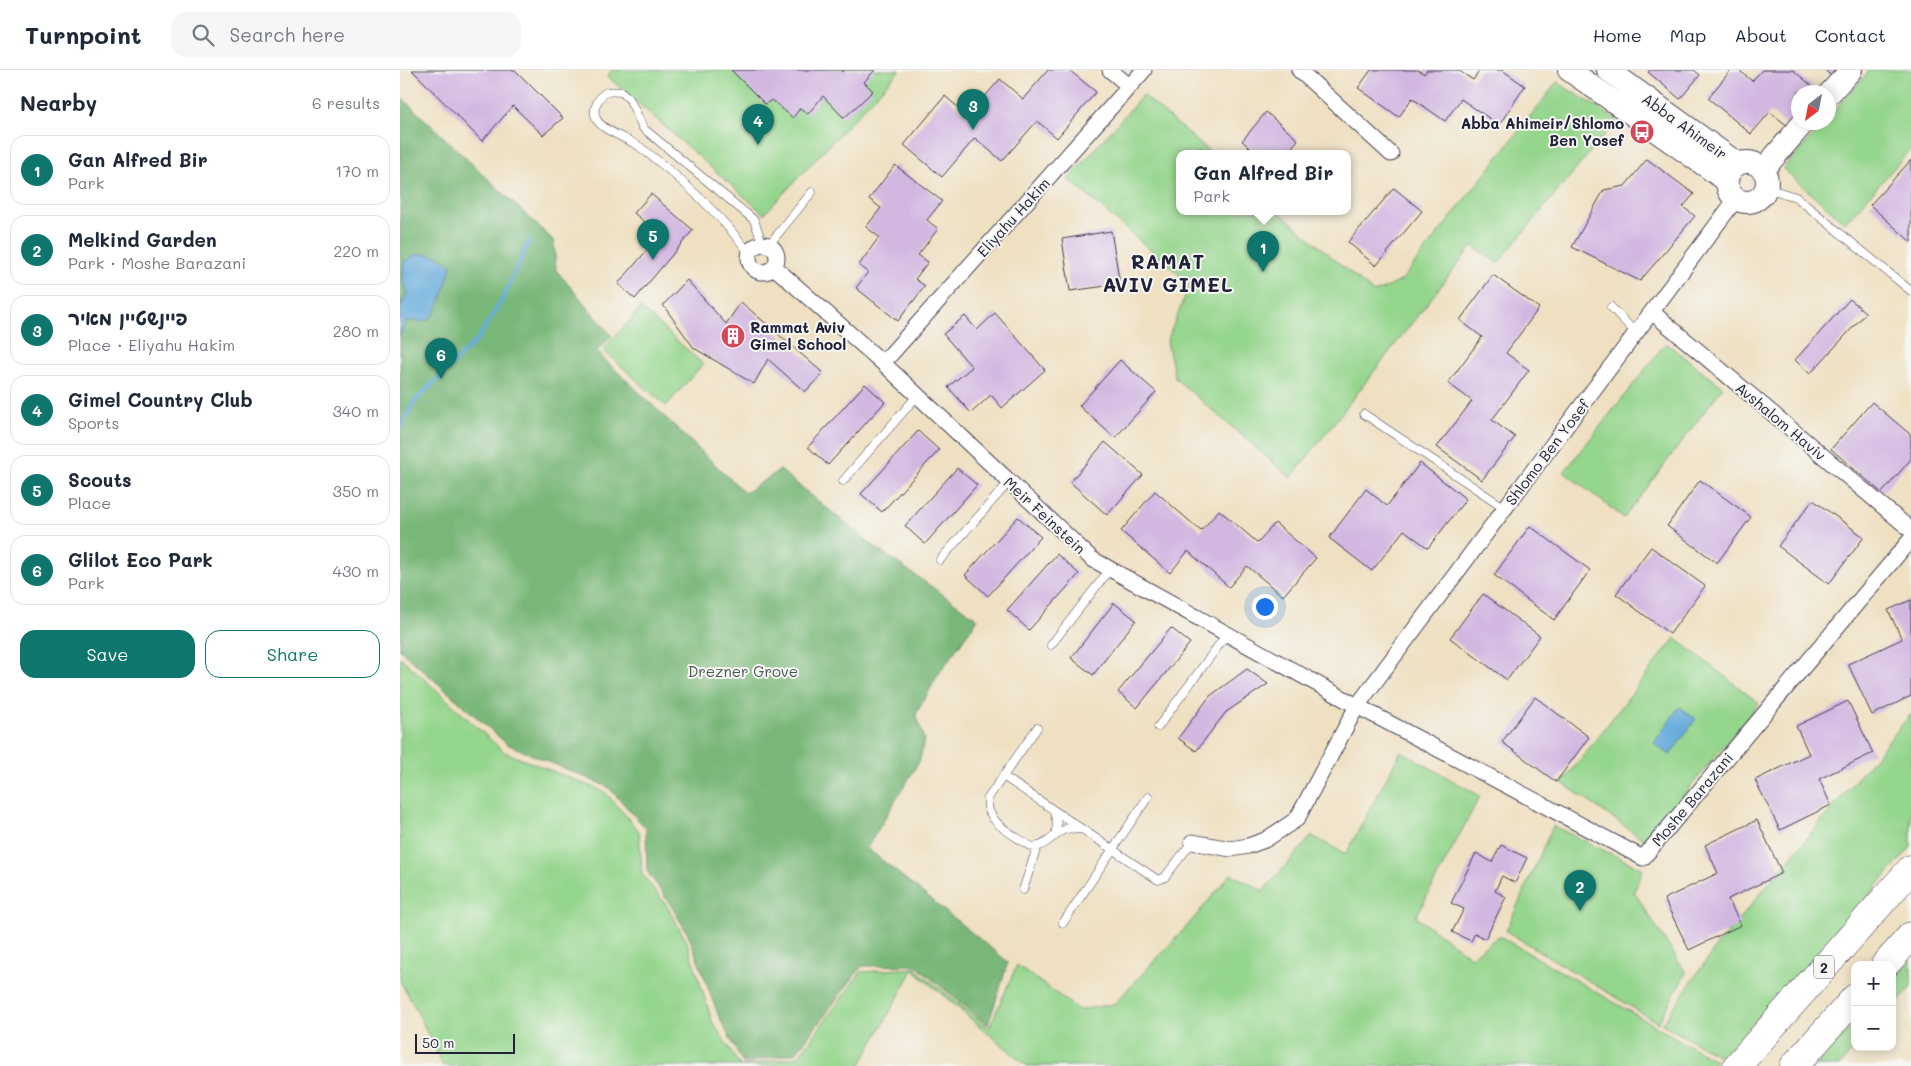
<!DOCTYPE html>
<meta charset="utf-8">
<style>
:root{--surface:#fff;--page:#f6f6f7;--text:#1f2937;--muted:#747a83;--line:#e0e1e3;--accent:#0f766e}
body{margin:0;font-family:Mali,"Playpen Sans Hebrew",sans-serif;background:var(--page);color:var(--text)}
.controls{position:absolute;right:15px;bottom:15px;display:grid;overflow:hidden;border-radius:10px;box-shadow:0 2px 12px #0003}
.controls button{width:45px;height:45px;display:grid;place-items:center;padding:0;border:0;border-bottom:1px solid var(--line);background:var(--surface);color:var(--text);font:25px sans-serif}
.compass{position:absolute;left:1391px;top:15px;width:45px;height:45px;border-radius:50%;background:var(--surface);box-shadow:0 2px 12px #0003;rotate:212deg}
.scale{position:absolute;left:15px;bottom:12px;width:100px;box-sizing:border-box;padding-left:5px;border:2px solid #22223b;border-top:0;font-size:14px;line-height:18px;white-space:nowrap;color:#22223b;-webkit-text-stroke:4px #f6f6f2;paint-order:stroke}
.you{position:absolute;left:864px;top:536px;width:18px;height:18px;margin:-12px;border:4px solid #fff;border-radius:50%;background:#1a73e8;box-shadow:0 0 0 8px #1a73e833}
.badge{display:grid;place-items:center;width:32px;height:32px;border-radius:50%;background:var(--accent);color:#fff;font-size:16px;font-weight:700}
.pin{position:absolute;translate:-50% -41px;filter:drop-shadow(0 1px 2px #0008)}
.pin::after{content:'';position:absolute;top:26px;width:18px;height:15px;background:inherit;clip-path:polygon(0 0,100% 0,50% 100%)}
.popup{position:absolute;left:776px;top:80px;width:175px;height:65px;box-sizing:border-box;display:grid;place-content:center;border-radius:10px;background:var(--surface);filter:drop-shadow(0 1px 4px #0005);font-size:16px;white-space:nowrap;color:var(--muted)}
.popup b{font-size:19px;color:var(--text)}
.popup::after{content:'';position:absolute;left:50%;top:100%;margin-left:-10px;border:10px solid transparent;border-top-color:var(--surface)}
.list{margin:0;padding:0;list-style:none}
h2{display:flex;justify-content:space-between;align-items:center;height:65px;margin:0;padding:0 20px;font-size:21px}
h2 small{font-size:16px;font-weight:400;color:var(--muted)}
.list li{display:grid;grid-template-columns:32px 1fr auto;gap:15px;align-items:center;box-sizing:border-box;height:70px;margin:0 10px 10px;padding:0 10px;border:1px solid var(--line);border-radius:15px}
.list b{display:block;font-size:19px;white-space:nowrap}
.list p{margin:0;font-size:16px;white-space:nowrap;color:var(--muted)}
.list em{font-size:16px;font-style:normal;color:var(--muted)}
.actions{display:flex;gap:10px;padding:15px 20px}
.actions a{flex:1;padding:11px 0;border:1px solid var(--accent);border-radius:15px;text-align:center;font-size:18px;color:var(--accent)}
.actions .main{background:var(--accent);color:#fff}
.icon{flex:none;width:28px;height:28px;fill:none;stroke:currentColor;stroke-width:2;stroke-linecap:round;stroke-linejoin:round}
.map{position:relative;flex:none;width:1511px;height:996px;overflow:hidden}
header{display:flex;align-items:center;gap:30px;box-sizing:border-box;height:70px;padding:0 25px;background:var(--surface);border-bottom:1px solid var(--line)}
header strong{font-size:24px}
nav{display:flex;gap:28px;margin-inline-start:auto;font-size:18px}
.search{width:350px;height:45px;background:var(--page);display:flex;align-items:center;gap:12px;box-sizing:border-box;padding:0 18px;border-radius:15px;color:var(--muted);font-size:19px}
main{display:flex}
aside{flex:1;background:var(--surface)}
.map>svg:first-child{display:block}
</style>
<header>
<strong>Turnpoint</strong>
<div class="search"><svg class="icon" aria-label="search" viewBox="0 0 24 24"><circle cx="10" cy="10" r="6"/><path d="M15 15l6 6"/></svg>Search here</div>
<nav><a>Home</a><a>Map</a><a>About</a><a>Contact</a></nav>
</header>
<main>
<aside>
<h2>Nearby<small>6 results</small></h2>
<ul class="list">
<li><span class="badge">1</span><div><b>Gan Alfred Bir</b><p>Park</p></div><em>170 m</em></li>
<li><span class="badge">2</span><div><b>Melkind Garden</b><p>Park · Moshe Barazani</p></div><em>220 m</em></li>
<li><span class="badge">3</span><div><b>פיינשטיין מאיר</b><p>Place · Eliyahu Hakim</p></div><em>280 m</em></li>
<li><span class="badge">4</span><div><b>Gimel Country Club</b><p>Sports</p></div><em>340 m</em></li>
<li><span class="badge">5</span><div><b>Scouts</b><p>Place</p></div><em>350 m</em></li>
<li><span class="badge">6</span><div><b>Glilot Eco Park</b><p>Park</p></div><em>430 m</em></li>
</ul>
<div class="actions"><a class="main">Save</a><a>Share</a></div>
</aside>
<div class="map">
<svg width="1511" height="996" viewBox="0 0 1511 996">
<rect width="100%" height="100%" fill="#f6f6f2"/>
<filter id="ink" filterUnits="userSpaceOnUse"><feTurbulence type="fractalNoise" baseFrequency=".02" numOctaves="2"/><feDisplacementMap in="SourceGraphic" scale="10" xChannelSelector="R" yChannelSelector="G"/><feConvolveMatrix kernelMatrix="1 2 1 2 8 2 1 2 1" color-interpolation-filters="sRGB"/></filter>
<filter id="wash" filterUnits="userSpaceOnUse"><feTurbulence type="fractalNoise" baseFrequency=".0096" numOctaves="4" result="noise"/><feDisplacementMap in="SourceGraphic" scale="20" xChannelSelector="R" yChannelSelector="G"/><feGaussianBlur stdDeviation="1.12" result="paint"/><feColorMatrix in="noise" values="0 0 0 0 0 0 0 0 0 0 0 0 0 0 0 0 0 1.4 0 .05"/><feComposite in="paint" operator="in"/></filter>
<g filter="url(#wash)">
<rect width="100%" height="100%" fill="#efe0c2"/>
<path fill="#95d68d" stroke="#5c7c64" d="M212 0H500L364 144 207 6Z
M1470 0H1511V79L1445 153 1383 99 1424 53 1428 52 1429 47Z
M1157 12 1217 50 1098 193 1072 176 891 408 775 308 767 271 790 214 668 109 743 25 811 83H779V141H878L974 223 1001 211Z
M241 238 303 294 266 336 203 280Z
M1266 273 1323 317 1224 448 1164 402Z
M1275 568 1359 633 1246 771 1162 713Z
M0 587 104 682 205 722 239 761 242 804 267 836 287 872 312 951 340 996 398 987 461 902 514 898 589 958 617 895 679 940 714 934 789 854 831 804 863 821 912 766 946 784 1001 681 1080 726 1016 847 1071 887 1099 866 1316 991 1311 996H627L513 900 460 996H43L16 939 0 911Z
M1511 644V777L1434 865 1321 987 1262 954 1315 878Z
M1153 756 1243 799 1234 822 1286 903 1258 953 1106 861Z
M1511 888V917L1492 938V909Z
M1455 952V977H1456L1439 996H1415Z"/>
<path fill="#78b778" stroke="#4d6c5a" d="M0 26 154 171 156 200 212 266 197 281 205 290 345 423 380 400 476 478 578 549 538 605 516 644 524 669 520 690 467 778 608 892 588 955 515 895 462 896 396 983 343 993 319 947 289 866 270 834 247 801 246 758 208 717 107 674 0 580Z"/>
<path fill="#67acdc" stroke="#44678c" d="M16 184C31 184 40 185 51 195 49 206 38 244 29 249 23 253 14 250 6 251L0 266V239L7 224 3 212 4 192Z
M1279 637 1296 649 1270 685 1254 673Z"/>
<g fill="none" stroke-linecap="round" stroke-linejoin="round">
<path stroke="#67acdc" stroke-width="4" d="M0 358 14 332 77 270 103 228 129 171"/>
</g>
<g id="blocks">
<path fill="#d2b7e1" d="M12 0H115L163 48 143 65 113 36 82 71Z
M331 0H442V2L444 0H475L464 12 473 21 444 48 423 26 408 44 400 38 393 48 372 30 365 34Z
M648 0H669L696 22 657 68 637 51 602 91 575 68 542 107 504 75 545 26 568 46 600 9 623 29Z
M971 0H1018L1024 4 1027 0H1058L1073 10 1080 0H1102L1125 16 1099 55 1061 29 1045 51 1012 28 999 47 958 18Z
M1250 0H1294L1300 5 1280 29 1248 2Z
M1331 0H1339L1352 11 1362 0H1393L1419 22H1398V46L1389 57 1370 42 1351 64 1308 28Z
M1425 0H1436L1431 6Z
M866 42 898 70 887 83H856L842 71Z
M1247 89 1294 124 1283 137 1295 146 1240 211 1172 177 1204 120 1225 116Z
M1511 90V172L1470 135Z
M495 95 542 131 527 150 538 159 518 185 528 192 515 209 525 216 498 251 456 218 468 202 459 195 479 167 466 157 481 138 469 129Z
M994 118 1022 141 976 196 948 172Z
M251 124 293 160 235 229 218 214 260 165 234 143Z
M711 161 720 214 670 221 662 169Z
M1093 205 1139 238 1106 283 1129 300 1092 350 1115 367 1082 410 1037 377 1072 331 1048 313 1082 267 1060 250Z
M287 210 326 254 341 232 423 303 405 322 368 289 354 314 294 278 263 235Z
M1450 229 1466 243 1410 304 1395 290Z
M595 243 645 300 602 338 591 325 571 343 548 317 572 297 543 264 565 246 577 260Z
M720 290 756 322 715 368 679 336Z
M465 314 485 332 428 395 408 377Z
M1472 332 1511 365V389L1482 423 1431 379Z
M518 361 539 380 482 442 461 424Z
M705 372 743 405 707 445 670 412Z
M1020 393 1066 429 1028 478 1004 460 972 501 929 468 966 419 987 436Z
M557 398 577 415 525 474 505 456Z
M1300 410 1351 447 1317 493 1267 456Z
M755 421 801 461 819 440 858 473 875 453 916 488 883 526 847 496 829 517 788 481 770 503 721 461Z
M1413 430 1464 467 1429 514 1378 476Z
M618 447 641 467 588 526 565 505Z
M1130 456 1190 500 1154 550 1094 505Z
M1251 477 1305 516 1270 564 1216 524Z
M657 484 679 504 629 560 607 540Z
M1083 524 1140 566 1107 610 1050 568Z
M1511 530V626L1472 645 1448 594 1502 569 1488 540Z
M714 533 736 550 693 605 671 588Z
M771 558 790 573 737 638 718 622Z
M847 599 868 614 826 642 796 681 778 668 810 626Z
M1135 627 1189 667 1156 712 1102 672Z
M1448 631 1473 683 1419 709 1431 735 1380 760 1355 710 1409 684 1396 656Z
M1357 750 1382 803 1328 829 1341 855 1289 880 1264 829 1318 803 1305 775Z
M1101 775 1127 788 1115 813 1102 806 1095 821 1106 827 1085 869 1075 863 1071 871 1052 862 1064 839 1051 833 1076 783 1092 792Z"/>
</g>
</g>
<g filter="url(#ink)">
<use href="#blocks" fill-opacity="0" stroke="#413e4f" stroke-width="1"/>
<g fill="none" stroke-linecap="round" stroke-linejoin="round">
<defs>
<path id="lane" d="M1366 118 1396 127 1511 221
M368 176 412 122
M350 184C319 143 281 108 240 77 229 69 200 60 196 48 192 40 198 26 207 22 211 21 218 22 222 22L230 30 243 58 354 150 363 175
M1211 237 1236 263
M964 344 1105 438
M443 411 517 326
M540 490 609 412
M651 575 710 499
M758 657 827 564
M637 658 588 728C584 752 613 764 630 776 645 780 653 763 666 759 670 758 675 759 679 759
M603 706 758 810 765 807 792 772
M654 741 657 754 655 766
M623 820 637 777
M663 853 748 727"/>
<path id="street" d="M710 0 729 16
M899 0 991 84
M349 188a14 14 0 1 1 28 0a14 14 0 1 1-28 0Z
M374 197 483 293 692 489 957 636 1243 788 1511 469
M1252 242 1511 460
M483 293 744 0
M792 772 831 779 848 776 865 770 897 749 957 636 1336 129"/>
<path id="secondary" d="M1169 0 1327 111
M1208 0 1338 94
M1428 25 1451 0
M1327 112a20 20 0 1 1 40 0a20 20 0 1 1-40 0Z
M1363 100 1404 52"/>
<path id="highway" d="M1485 895 1511 866
M1337 996 1511 799
M1394 996 1455 928"/>
</defs>
<use href="#lane" stroke="#413e4f" stroke-width="9"/>
<use href="#street" stroke="#413e4f" stroke-width="17"/>
<use href="#secondary" stroke="#413e4f" stroke-width="24"/>
<use href="#highway" stroke="#413e4f" stroke-width="29"/>
<use href="#lane" stroke="#fff" stroke-width="8"/>
<use href="#street" stroke="#fff" stroke-width="15"/>
<use href="#secondary" stroke="#fff" stroke-width="22"/>
<use href="#highway" stroke="#fff" stroke-width="28"/>
</g>
</g>
<defs>
<symbol id="bus-disc" viewBox="-11 -11 22 22"><circle r="9.5" fill="#d1495b" stroke="#f6f6f2"/><path d="M-5-6H5V4H4V6H2V4H-2V6H-4V4H-5ZM-3.5-4V0h7V-4ZM-3.5 1.2v1.5H-2V1.2ZM2 1.2v1.5H3.5V1.2Z" fill="#fff"/></symbol>
<symbol id="building-disc" viewBox="-11 -11 22 22"><circle r="9.5" fill="#d1495b" stroke="#f6f6f2"/><path d="M-4-6H4V6H1V3H-1V6H-4ZM-2.5-4.3h1.7v1.8h-1.7ZM.8-4.3h1.7v1.8H.8ZM-2.5-1h1.7V.8h-1.7ZM.8-1h1.7V.8H.8Z" fill="#fff"/></symbol>
</defs>
<g fill-rule="evenodd">
<use href="#bus-disc" x="1228" y="48" width="28" height="28"/>
<use href="#building-disc" x="319" y="252" width="28" height="28"/>
</g>
<g text-anchor="middle" dominant-baseline="central" stroke-width="4" stroke-linejoin="round" paint-order="stroke">
<rect fill="#f6f6f2" stroke="#626272" stroke-width="1" x="1414" y="885.5" width="20" height="23" rx="4"/>
<g font-size="14" font-weight="bold" fill="#22223b">
<text x="1424" y="897">2</text>
</g>
<g font-size="15" font-weight="bold" fill="#22223b" stroke="#f6f6f2" text-anchor="end">
<text x="1224" y="53">Abba Ahimeir/Shlomo<tspan x="1224" dy="17">Ben Yosef</tspan></text>
<text x="350" y="257" text-anchor="start">Rammat Aviv<tspan x="350" dy="17">Gimel School</tspan></text>
</g>
<g font-size="15" fill="#22223b" stroke="#f6f6f2">
<text transform="translate(1285 56) rotate(36)">Abba Ahimeir</text>
<text transform="translate(613 147) rotate(-48)">Eliyahu Hakim</text>
<text transform="translate(1381 351) rotate(40)">Avshalom Haviv</text>
<text transform="translate(1147 382) rotate(-53)">Shlomo Ben Yosef</text>
<text transform="translate(645 445) rotate(43)">Meir Feinstein</text>
<text transform="translate(1292 729) rotate(-50)">Moshe Barazani</text>
</g>
<g font-size="15" fill="#445854" stroke="#f6f6f2">
<text x="343" y="601">Drezner Grove</text>
</g>
<g font-size="20" font-weight="bold" letter-spacing="1" fill="#22223b" stroke="#f6f6f2">
<text x="768" y="191">RAMAT<tspan x="768" dy="23">AVIV GIMEL</tspan></text>
</g>
</g>
</svg>
<div class="controls">
<button>+</button>
<button>−</button>
</div>
<svg class="compass" viewBox="-18 -18 36 36"><path d="M0-13l5 13h-10z" fill="#e53935"/><path d="M0 13l5-13h-10z" fill="#747a83"/></svg>
<div class="scale">50 m</div>
<div class="you"></div>
<div class="pin badge" style="left:863px;top:202px">1</div>
<div class="popup"><b>Gan Alfred Bir</b>Park</div>
<div class="pin badge" style="left:1180px;top:841px">2</div>
<div class="pin badge" style="left:573px;top:60px">3</div>
<div class="pin badge" style="left:358px;top:75px">4</div>
<div class="pin badge" style="left:253px;top:190px">5</div>
<div class="pin badge" style="left:41px;top:309px">6</div>
</div>
</main>
